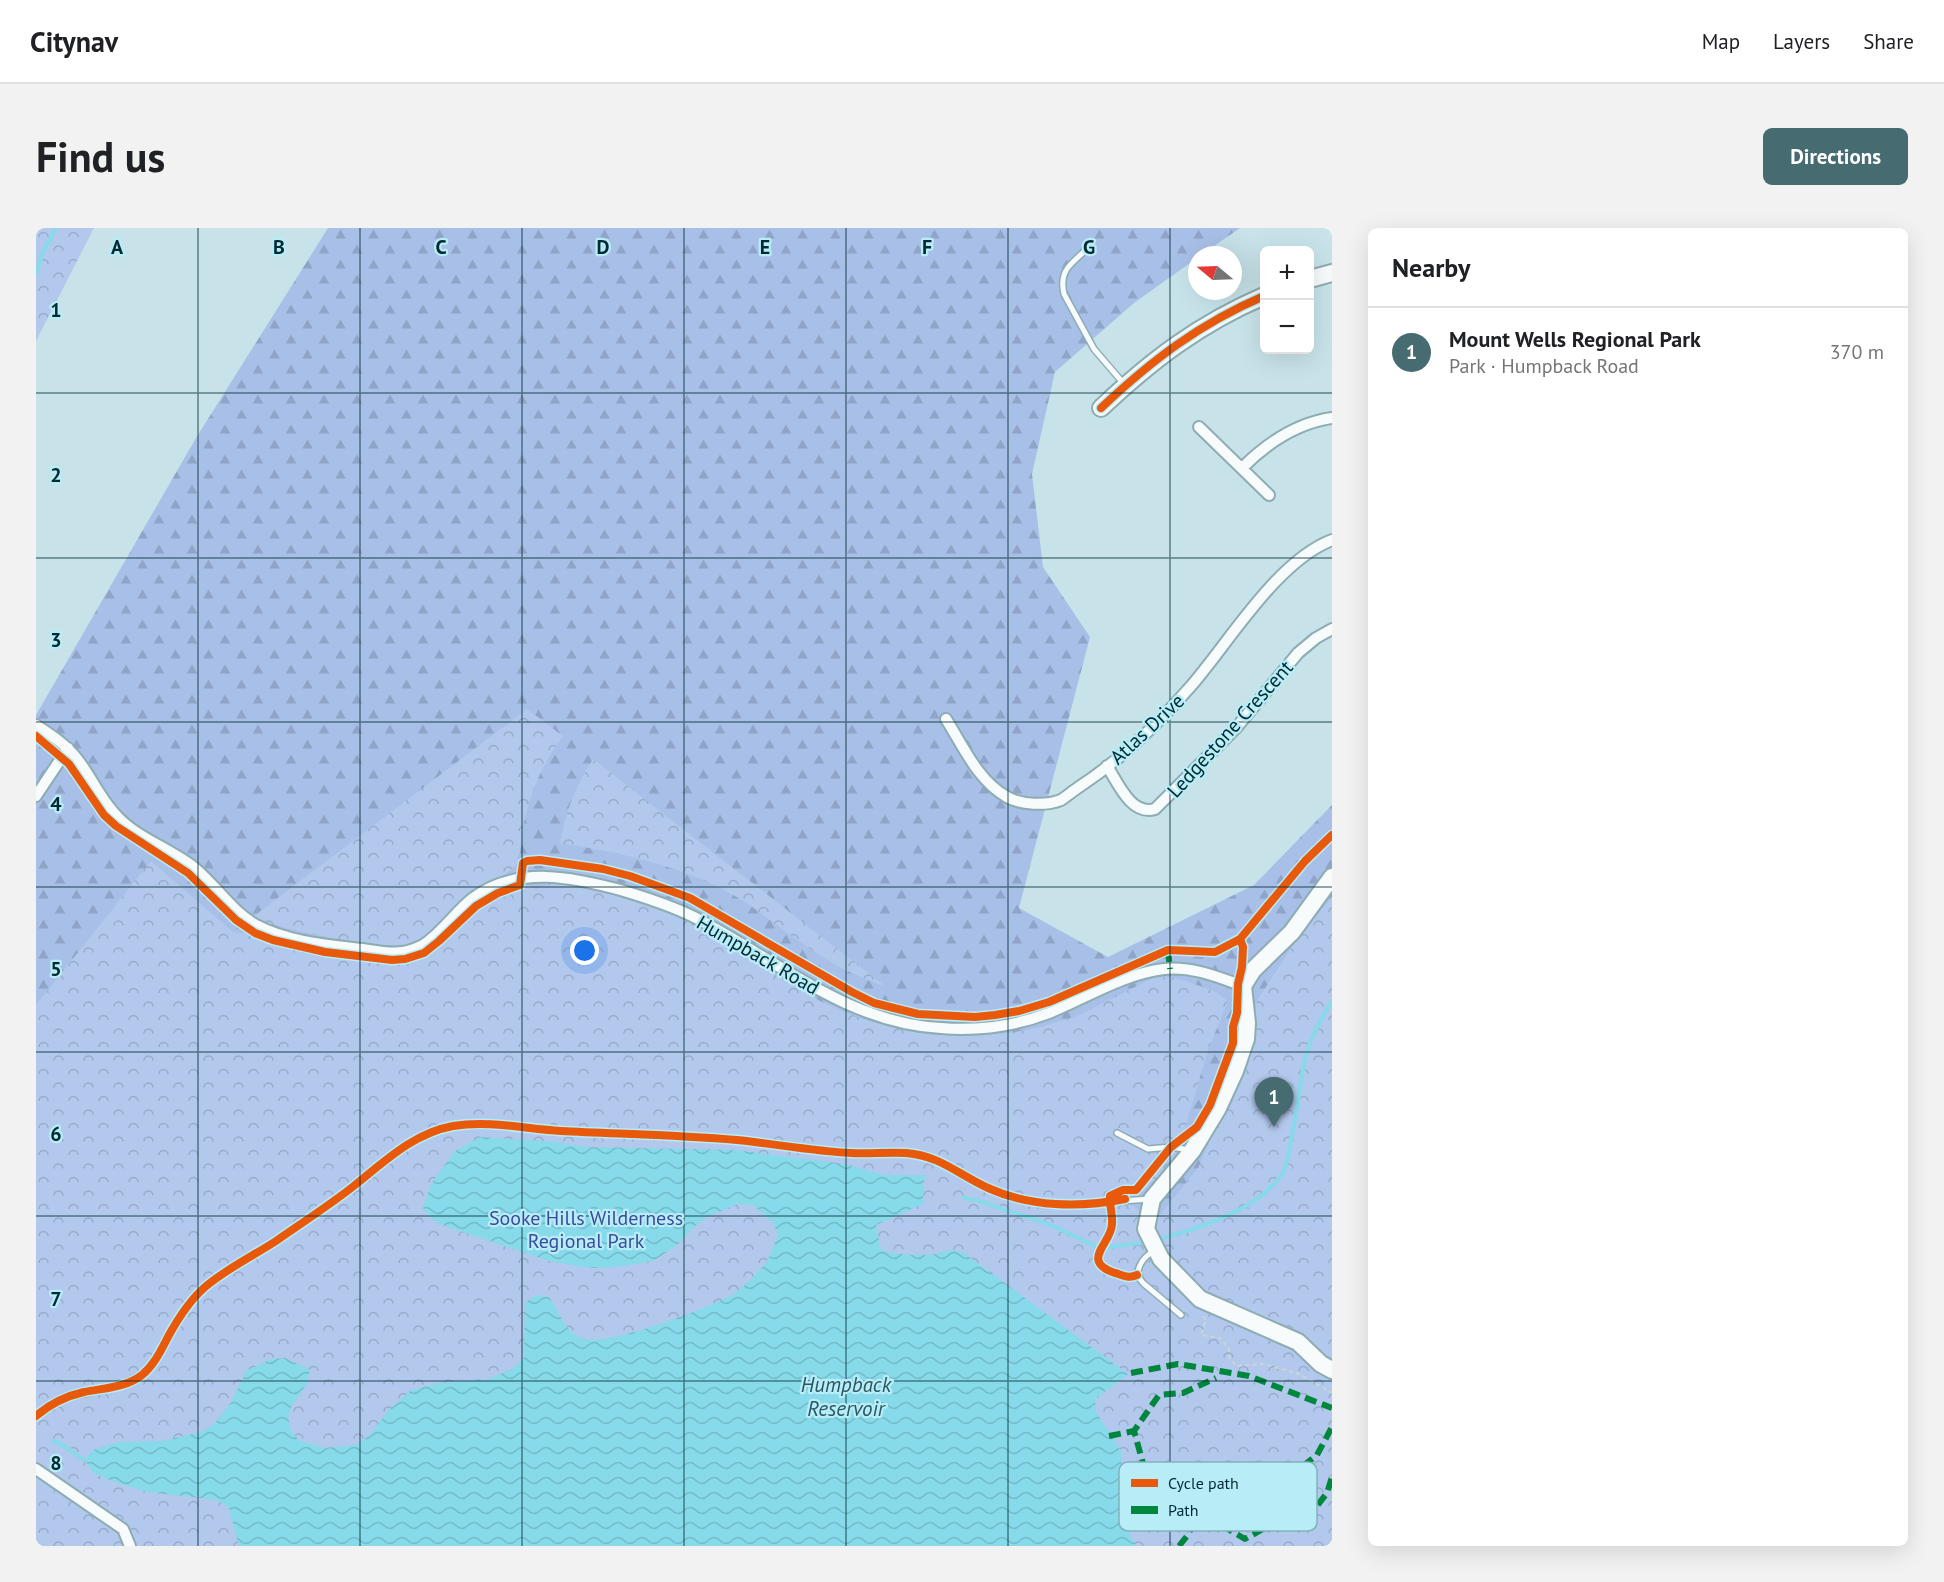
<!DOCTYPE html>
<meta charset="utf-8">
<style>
:root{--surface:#fff;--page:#f2f2f2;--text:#202124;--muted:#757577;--line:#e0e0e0;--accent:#466b71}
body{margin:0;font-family:"PT Sans",sans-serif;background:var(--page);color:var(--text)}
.controls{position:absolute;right:18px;top:18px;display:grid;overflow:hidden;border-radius:9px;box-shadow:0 6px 24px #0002}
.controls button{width:54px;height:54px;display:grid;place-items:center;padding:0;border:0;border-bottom:2px solid var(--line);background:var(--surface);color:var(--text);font:30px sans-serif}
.compass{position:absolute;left:1152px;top:18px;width:54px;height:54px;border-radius:50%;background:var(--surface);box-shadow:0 6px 24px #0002;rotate:289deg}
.you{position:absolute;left:549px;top:723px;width:21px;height:21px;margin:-15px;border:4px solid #fff;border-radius:50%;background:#1a73e8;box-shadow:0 0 0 9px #1a73e833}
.badge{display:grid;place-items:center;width:39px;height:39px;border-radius:50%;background:var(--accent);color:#fff;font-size:20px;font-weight:700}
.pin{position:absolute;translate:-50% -50px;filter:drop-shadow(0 2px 3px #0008)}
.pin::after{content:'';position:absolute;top:32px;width:21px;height:18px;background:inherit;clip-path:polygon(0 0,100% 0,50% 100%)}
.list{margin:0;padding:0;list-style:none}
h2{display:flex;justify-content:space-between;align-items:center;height:78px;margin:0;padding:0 24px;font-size:26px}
h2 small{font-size:20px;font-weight:400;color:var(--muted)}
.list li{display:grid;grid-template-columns:39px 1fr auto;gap:18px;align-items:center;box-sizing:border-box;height:90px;padding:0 24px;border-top:2px solid var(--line)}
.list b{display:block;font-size:22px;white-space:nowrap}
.list p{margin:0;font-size:20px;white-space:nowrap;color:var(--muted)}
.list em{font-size:20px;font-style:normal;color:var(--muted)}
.map{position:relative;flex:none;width:1296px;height:1318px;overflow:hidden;border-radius:9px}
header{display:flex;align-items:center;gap:36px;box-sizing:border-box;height:84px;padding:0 30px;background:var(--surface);border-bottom:2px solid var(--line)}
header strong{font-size:28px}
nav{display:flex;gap:33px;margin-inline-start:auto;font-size:21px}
.intro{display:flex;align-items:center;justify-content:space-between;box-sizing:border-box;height:144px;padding:0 36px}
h1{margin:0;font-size:42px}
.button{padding:15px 27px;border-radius:9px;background:var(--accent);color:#fff;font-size:21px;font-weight:700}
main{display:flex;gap:36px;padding:0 36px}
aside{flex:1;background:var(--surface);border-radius:9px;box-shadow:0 6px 24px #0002}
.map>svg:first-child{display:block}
</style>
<header>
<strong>Citynav</strong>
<nav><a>Map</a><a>Layers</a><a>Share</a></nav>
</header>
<div class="intro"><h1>Find us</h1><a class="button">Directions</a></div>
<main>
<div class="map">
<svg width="1296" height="1318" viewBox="0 0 1296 1318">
<defs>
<pattern id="forest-firs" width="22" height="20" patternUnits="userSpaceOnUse" patternTransform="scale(1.5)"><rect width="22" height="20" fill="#a8bfe7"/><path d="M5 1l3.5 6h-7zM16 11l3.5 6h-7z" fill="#8fa4c7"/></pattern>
<pattern id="park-crowns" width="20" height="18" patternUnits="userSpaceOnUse" patternTransform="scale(1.5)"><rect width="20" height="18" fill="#b2c8ec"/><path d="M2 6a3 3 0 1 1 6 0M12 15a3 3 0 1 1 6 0" fill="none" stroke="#97accb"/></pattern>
<pattern id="water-waves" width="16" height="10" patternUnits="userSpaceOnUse" patternTransform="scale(1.5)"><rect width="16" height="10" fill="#87daea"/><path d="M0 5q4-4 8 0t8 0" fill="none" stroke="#73bbc9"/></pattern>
</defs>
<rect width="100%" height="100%" fill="#c7e3e9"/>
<path fill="url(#forest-firs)" d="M292 0H1204L1165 27H1161V30L1098 75 1019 144 996 246 1007 339 1054 409 983 680 1072 729 1218 657 1296 577V1318H0V487L160 210Z"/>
<path fill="url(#park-crowns)" d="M0 0H58L0 113Z
M491 481 527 508C506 536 494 565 487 599 485 611 486 623 481 635 478 643 451 656 442 664 430 676 406 703 392 711 357 731 254 700 214 691Z
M557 531 849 758C797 742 762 712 719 681 676 650 625 635 574 624 557 621 541 617 524 616 529 584 539 559 557 531Z
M115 633 197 704 223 707 304 725 362 732 379 730 402 721 464 663 484 652 500 661 513 656 543 657 626 677 701 716 744 749 784 773 825 791 870 803 903 807 939 808 973 805 1005 799 1041 788 1117 750 1133 749 1147 752 1178 763 1192 773 1172 822 1143 921 1128 943 1094 976 1119 993 1162 940 1197 858 1222 771 1261 711 1296 669V1318H0V777Z"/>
<path fill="url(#water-waves)" d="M444 909 520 914 551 919 699 922 809 936 848 947H891L888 950 887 976 840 997 845 1022C861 1027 883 1028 900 1026 913 1023 914 1020 928 1025L1092 1146 1059 1171 1060 1184 1085 1223 1087 1277 1094 1308 1101 1318H203L193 1280 181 1272 112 1264 84 1256 57 1245 49 1232 57 1222 82 1214 127 1213 165 1204 178 1196 195 1175 210 1143 235 1131 249 1130 274 1142 271 1156 255 1179 252 1190 255 1203 263 1212 288 1220 320 1217 334 1207 352 1183 375 1162 402 1155 450 1152 476 1141 488 1130 489 1074 501 1067 513 1069C522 1083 530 1105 547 1111 570 1119 677 1079 699 1065 707 1060 726 1041 731 1033 736 1025 738 1016 742 1007L738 996 717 977 702 976 673 988 659 998 640 1018 617 1033 580 1039 553 1040 513 1033 406 997 396 991 387 980 395 956 419 923Z"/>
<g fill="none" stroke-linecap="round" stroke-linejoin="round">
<path stroke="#87daea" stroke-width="4" d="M0 46 7 24 20 0
M928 970 940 972 1015 997 1061 1019H1075L1110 1014
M1120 1012C1160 1001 1231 980 1249 940 1252 933 1253 924 1254 917 1260 890 1263 863 1268 836 1272 814 1284 792 1296 773
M17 1213C33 1217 35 1226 49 1232"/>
<defs>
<path id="lane" d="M1049 23C1033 37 1023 44 1028 66L1058 121 1088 156
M1081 905 1112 921 1135 919 1154 922
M1119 1022C1108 1029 1103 1035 1101 1047L1107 1055 1145 1087
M0 1188 21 1174 33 1169 77 1160 105 1147 119 1134 141 1092 155 1073 171 1057 237 1015 318 958 369 918 392 906 416 898 470 897 522 903 605 905 725 914 816 925H867L889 927 906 934 926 948 954 961 985 972 1004 976H1038L1115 971"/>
<path id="street" d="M1163 199 1233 267
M1206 240C1231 215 1261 195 1296 190
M910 491C927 518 942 553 971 569 985 577 1010 578 1025 572 1031 568 1037 563 1043 559 1084 532 1123 495 1155 458 1194 413 1241 333 1296 312
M0 497C15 507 31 517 42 532 56 550 65 572 81 588 102 611 136 621 160 641 181 659 196 683 220 697 252 714 292 717 327 721 340 723 354 726 367 724 373 723 381 720 387 717 406 705 419 684 437 670 482 637 537 649 588 663 611 670 636 678 658 689 740 731 810 795 905 800 942 803 979 798 1013 785 1050 770 1087 746 1128 741 1156 738 1182 749 1207 758
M1071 538C1082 555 1095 588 1119 581L1200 500 1262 425 1280 410 1296 401
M0 568 32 520
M0 1241 87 1301 94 1318"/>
<path id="secondary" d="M1274 51 1296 45
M1065 180C1116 132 1163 96 1228 68
M1296 649 1256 704 1217 742 1207 758 1211 795 1210 811 1199 843 1182 880 1156 923 1116 971 1110 1001 1125 1031 1164 1071 1262 1114 1285 1136 1296 1142"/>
</defs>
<use href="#lane" stroke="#8dadb3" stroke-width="8"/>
<use href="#street" stroke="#8dadb3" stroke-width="14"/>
<use href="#secondary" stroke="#8dadb3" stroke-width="20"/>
<path stroke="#cad5d7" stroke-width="2" stroke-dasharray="4.5 3" stroke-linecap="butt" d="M1167 1088 1170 1092 1165 1107 1184 1110 1193 1121V1129L1200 1138 1228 1136 1263 1146 1296 1165"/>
<use href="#lane" stroke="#f7fbfc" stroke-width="5"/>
<use href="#street" stroke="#f7fbfc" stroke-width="10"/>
<use href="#secondary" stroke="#f7fbfc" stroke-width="16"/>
<path stroke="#00873e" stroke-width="6" stroke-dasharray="12 6" stroke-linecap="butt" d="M1132 722 1134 741
M1095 1145 1142 1136 1213 1148 1296 1180
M1073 1208 1098 1203
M1119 1289 1142 1282
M1157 1297 1145 1286 1132 1264 1107 1235 1098 1203 1123 1167 1147 1165 1180 1150
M1234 1297 1274 1287 1291 1265 1296 1249
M1143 1318 1151 1308 1157 1297 1187 1298 1209 1311 1234 1297 1238 1272 1254 1248 1281 1227 1296 1199"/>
<defs>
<path id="cycleway" d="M1065 180C1116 132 1163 96 1228 68
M0 508 33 536 68 587 80 598 152 645 200 692 219 705 237 712 289 724 356 732 369 731 388 725 403 713 440 678 462 665 484 657 487 635 491 633 504 632 567 641 594 648 654 670 816 764 838 775 882 786 939 789 959 787 983 783 1013 774 1132 722 1179 724 1204 711 1269 633 1296 607
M1101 1047C1092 1051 1087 1047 1079 1045 1043 1033 1076 1015 1076 996 1077 986 1073 977 1074 968L1087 962H1100L1135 919 1161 899 1174 877 1197 815V799L1201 785 1202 756 1206 739 1207 719 1204 711
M0 1188C14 1176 30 1168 48 1164 68 1160 89 1160 106 1147 119 1136 125 1122 133 1107 143 1089 154 1072 169 1059 190 1041 217 1028 240 1013 267 994 294 977 319 957 349 933 378 905 417 898 453 892 490 901 525 903 584 906 642 907 701 912 739 916 777 923 815 925 833 926 852 924 870 925 905 928 921 946 952 960 994 979 1044 980 1089 971"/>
</defs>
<use href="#cycleway" stroke="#b8edf8" stroke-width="11"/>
<use href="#cycleway" stroke="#e8590c" stroke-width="8"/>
</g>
<path fill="none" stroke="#002a31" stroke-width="1.5" stroke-opacity="0.55" d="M162 0V1318M324 0V1318M486 0V1318M648 0V1318M810 0V1318M972 0V1318M1134 0V1318M0 165H1296M0 330H1296M0 494H1296M0 659H1296M0 824H1296M0 988H1296M0 1153H1296"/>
<g text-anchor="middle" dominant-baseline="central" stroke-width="4.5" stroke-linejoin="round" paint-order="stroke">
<g font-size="20" fill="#002a31" stroke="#b8edf8">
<text transform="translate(1111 501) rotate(-43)">Atlas Drive</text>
<text transform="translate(1194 501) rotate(-48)">Ledgestone Crescent</text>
<text transform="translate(722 727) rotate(30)">Humpback Road</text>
</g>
<g font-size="20" fill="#3b4b9b" stroke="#b8edf8">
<text x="550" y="990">Sooke Hills Wilderness<tspan x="550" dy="23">Regional Park</tspan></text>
</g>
<g font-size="21" font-style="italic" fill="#295860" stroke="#b8edf8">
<text x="810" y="1156">Humpback<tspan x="810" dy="24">Reservoir</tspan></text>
</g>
</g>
<rect x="1083" y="1234" width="198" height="69" rx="9" fill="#b8edf8" stroke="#81b2bc" stroke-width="1.5"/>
<rect x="1095" y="1251" width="27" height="8" fill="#e8590c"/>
<rect x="1095" y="1278" width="27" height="8" fill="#00873e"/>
<g font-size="16" fill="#002a31">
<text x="1132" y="1261">Cycle path</text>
<text x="1132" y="1288">Path</text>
</g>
<g font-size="20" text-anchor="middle" font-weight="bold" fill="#002a31" stroke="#b8edf8" stroke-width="4.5" stroke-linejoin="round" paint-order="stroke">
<text x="81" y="26">A</text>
<text x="243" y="26">B</text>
<text x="405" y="26">C</text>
<text x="567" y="26">D</text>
<text x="729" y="26">E</text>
<text x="891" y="26">F</text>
<text x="1053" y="26">G</text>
<text x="20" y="89">1</text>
<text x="20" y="254">2</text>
<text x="20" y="419">3</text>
<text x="20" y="583">4</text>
<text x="20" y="748">5</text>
<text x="20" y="913">6</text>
<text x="20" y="1078">7</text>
<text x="20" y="1242">8</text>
</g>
</svg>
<div class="controls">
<button>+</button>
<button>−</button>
</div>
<svg class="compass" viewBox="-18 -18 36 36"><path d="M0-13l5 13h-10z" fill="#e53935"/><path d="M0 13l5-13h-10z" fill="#757577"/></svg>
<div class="you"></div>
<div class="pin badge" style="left:1238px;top:899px">1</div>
</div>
<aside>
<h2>Nearby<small></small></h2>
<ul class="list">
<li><span class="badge">1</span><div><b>Mount Wells Regional Park</b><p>Park · Humpback Road</p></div><em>370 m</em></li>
</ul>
</aside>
</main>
